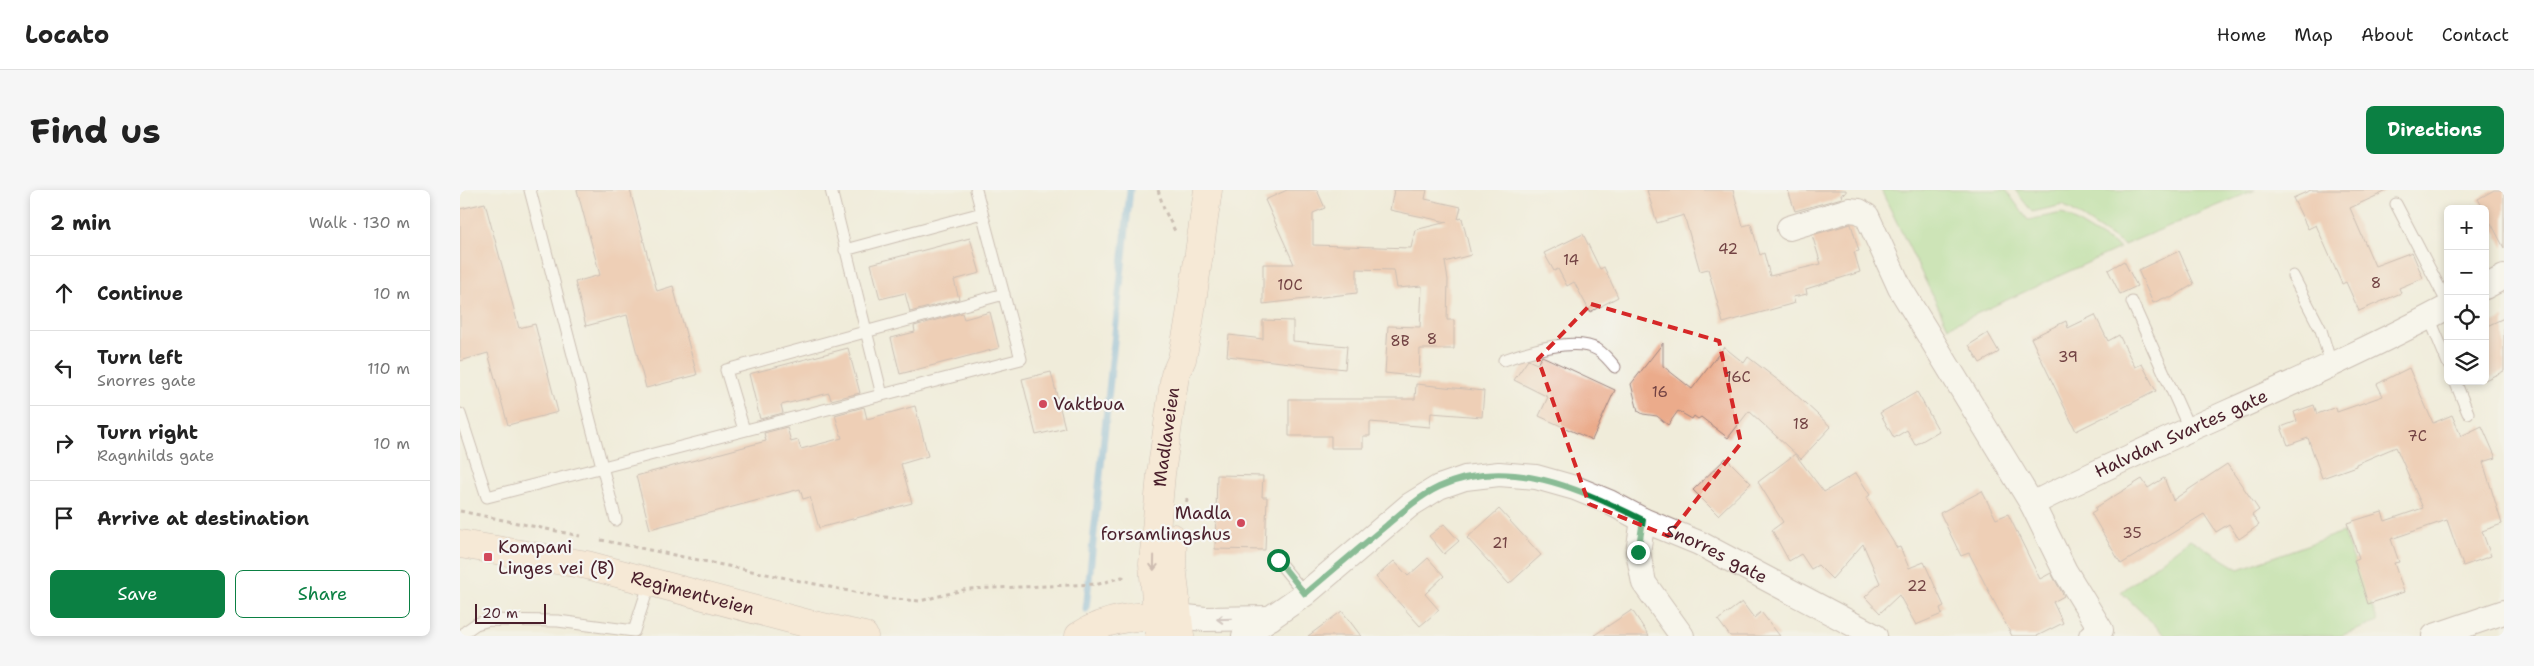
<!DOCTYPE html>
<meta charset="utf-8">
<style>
:root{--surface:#fff;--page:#f6f6f6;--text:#222;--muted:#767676;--line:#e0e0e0;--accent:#0b8043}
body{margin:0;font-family:"Shantell Sans",sans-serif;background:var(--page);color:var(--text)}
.controls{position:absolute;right:15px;top:15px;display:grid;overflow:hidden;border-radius:8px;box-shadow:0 2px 8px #0003}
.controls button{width:45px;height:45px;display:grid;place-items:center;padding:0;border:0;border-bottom:1px solid var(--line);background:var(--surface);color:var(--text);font:25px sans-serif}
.scale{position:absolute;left:15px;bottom:12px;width:71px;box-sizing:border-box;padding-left:5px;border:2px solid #4a1f2b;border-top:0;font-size:14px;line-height:18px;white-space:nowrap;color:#4a1f2b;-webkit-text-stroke:4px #f6f6f2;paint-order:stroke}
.stop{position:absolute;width:15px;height:15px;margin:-11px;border:4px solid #0b8043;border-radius:50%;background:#fff}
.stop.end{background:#0b8043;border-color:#fff;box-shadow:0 1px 5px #0008}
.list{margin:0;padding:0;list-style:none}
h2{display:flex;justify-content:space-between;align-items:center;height:65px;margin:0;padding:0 20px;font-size:21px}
h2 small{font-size:16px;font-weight:400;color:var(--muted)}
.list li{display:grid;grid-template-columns:32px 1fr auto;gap:15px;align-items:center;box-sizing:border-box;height:75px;padding:0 20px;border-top:1px solid var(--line)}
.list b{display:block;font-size:19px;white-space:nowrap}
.list p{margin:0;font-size:16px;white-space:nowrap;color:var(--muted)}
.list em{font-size:16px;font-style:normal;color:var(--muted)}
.actions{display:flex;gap:10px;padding:15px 20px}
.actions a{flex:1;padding:11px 0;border:1px solid var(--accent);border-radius:8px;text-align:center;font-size:18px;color:var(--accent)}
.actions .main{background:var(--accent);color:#fff}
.icon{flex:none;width:28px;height:28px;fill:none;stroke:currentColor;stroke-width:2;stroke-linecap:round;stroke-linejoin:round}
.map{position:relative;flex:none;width:2044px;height:446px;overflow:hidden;border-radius:8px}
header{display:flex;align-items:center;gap:30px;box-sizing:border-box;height:70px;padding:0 25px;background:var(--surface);border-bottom:1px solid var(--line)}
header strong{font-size:24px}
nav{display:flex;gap:28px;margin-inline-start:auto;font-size:18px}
.intro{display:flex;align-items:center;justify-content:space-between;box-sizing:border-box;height:120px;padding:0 30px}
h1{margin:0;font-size:35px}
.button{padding:12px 22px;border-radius:8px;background:var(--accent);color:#fff;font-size:18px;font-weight:700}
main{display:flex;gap:30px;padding:0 30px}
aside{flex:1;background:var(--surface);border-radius:8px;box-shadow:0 2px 8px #0003}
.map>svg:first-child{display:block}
</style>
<header>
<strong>Locato</strong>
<nav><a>Home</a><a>Map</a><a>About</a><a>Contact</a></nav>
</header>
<div class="intro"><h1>Find us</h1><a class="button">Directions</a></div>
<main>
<aside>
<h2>2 min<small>Walk · 130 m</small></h2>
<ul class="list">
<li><svg class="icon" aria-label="ahead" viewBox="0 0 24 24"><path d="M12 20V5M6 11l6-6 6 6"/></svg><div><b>Continue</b></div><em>10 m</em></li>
<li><svg class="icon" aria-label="left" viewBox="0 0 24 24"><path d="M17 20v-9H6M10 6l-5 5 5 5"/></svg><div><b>Turn left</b><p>Snorres gate</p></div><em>110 m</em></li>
<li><svg class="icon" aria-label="right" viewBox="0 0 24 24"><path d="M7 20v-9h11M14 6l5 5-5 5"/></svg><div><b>Turn right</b><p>Ragnhilds gate</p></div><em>10 m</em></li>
<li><svg class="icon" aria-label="arrive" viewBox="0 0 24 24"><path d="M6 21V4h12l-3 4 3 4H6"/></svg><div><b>Arrive at destination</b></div></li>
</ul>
<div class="actions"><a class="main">Save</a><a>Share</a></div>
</aside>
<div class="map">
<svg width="2044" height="446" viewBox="0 0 2044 446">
<rect width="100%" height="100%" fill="#f6f6f2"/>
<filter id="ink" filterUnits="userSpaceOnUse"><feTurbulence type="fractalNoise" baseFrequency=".02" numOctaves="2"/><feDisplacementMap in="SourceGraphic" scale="10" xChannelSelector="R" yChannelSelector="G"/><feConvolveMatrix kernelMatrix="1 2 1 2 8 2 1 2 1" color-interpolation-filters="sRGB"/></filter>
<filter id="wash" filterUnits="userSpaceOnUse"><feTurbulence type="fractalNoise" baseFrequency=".0096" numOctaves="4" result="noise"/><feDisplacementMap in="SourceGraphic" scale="20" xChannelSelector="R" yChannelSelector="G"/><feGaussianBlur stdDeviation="1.12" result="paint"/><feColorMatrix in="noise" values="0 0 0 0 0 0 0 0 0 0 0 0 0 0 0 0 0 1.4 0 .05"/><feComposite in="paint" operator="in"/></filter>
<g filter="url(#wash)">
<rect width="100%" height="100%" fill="#f0ecda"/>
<path fill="#a2da8d" stroke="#767c5c" d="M1421 0H1546L1568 30 1602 23 1660 58 1488 137Z
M1555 0H1795L1664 55 1603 15 1572 22Z
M1883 342 1918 432 1880 446H1706L1661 402 1730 349 1779 379Z"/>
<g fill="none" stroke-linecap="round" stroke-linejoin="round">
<path stroke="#61a4d5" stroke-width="7" d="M626 419 670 0"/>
</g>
<g id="blocks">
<path fill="#ebab8b" d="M117 0H170L197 101 213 96 237 185 186 198 167 125 126 136 115 92 140 85Z
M827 0H857L865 18 853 23V55L951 58 955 40 987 32 930 20 934 0H967L965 9 1001 17 998 29 1002 28 1011 65 985 72 988 90 987 130H994V159H960L959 187 925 183 928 136 960 137 961 119 962 96 937 98 934 80 897 79V103L803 114V74H834L805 10Z
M1187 0H1273L1283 36 1291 34 1300 65 1304 63 1310 86 1361 74 1352 45 1391 34 1399 61 1394 62 1400 82 1346 99 1347 104 1333 107 1335 113 1263 133 1248 79 1240 81 1224 25 1197 33Z
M1328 0H1386V3L1381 4 1382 8 1335 21Z
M1851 0H1929L1890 18 1915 76 1952 62 1963 88 1939 98 1941 103 1899 121 1886 92 1882 94 1856 35 1848 39 1833 8Z
M2034 0H2044V58L2031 33 2027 35 2025 31V19L2018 18 2022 16 2018 9Z
M25 13 59 138 75 134 98 222 48 235 28 163 0 171V19Z
M1123 44 1140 79 1144 77 1158 107 1130 122 1114 92 1107 96 1098 79 1094 81 1084 63Z
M510 48 520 83 494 90 499 109 450 122 445 103 420 109 411 74Z
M1719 61 1734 94 1711 108H1704L1693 113 1678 80Z
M1664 71 1677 96 1660 104 1648 80Z
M530 122 539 158 440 184 431 148 455 142 454 136 502 123 504 129Z
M1635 125 1648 151 1659 145 1675 177 1682 174 1696 201 1616 241 1571 148 1606 131 1608 138Z
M2044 128V181L2025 190V137Z
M803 130 833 131V151L887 156 885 179 767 166 769 145 803 149Z
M1528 143 1539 162 1520 173 1509 155Z
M1203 153V176L1232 199 1264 157 1284 173 1288 167 1332 201 1371 237 1341 269 1289 221 1268 248 1241 227 1238 229 1234 226 1232 229 1218 221 1208 235 1197 226 1183 224 1178 221 1171 194Z
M388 158 400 203 371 210 369 203 321 215 323 223 300 229 289 184Z
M1082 166 1155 200 1132 250 1079 226 1088 207 1054 190 1068 170 1077 174Z
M1949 178 1973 233 1992 225 2001 246 2022 236 2036 268 2023 272 2042 334 2022 341 2031 366 2003 376 1987 330 1931 349 1939 372 1934 373 1944 402 1908 414 1894 370 1899 368 1887 333 1922 322 1925 331 1963 318 1936 257 1896 274V276L1862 288 1848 248 1828 255 1821 237 1837 231 1834 222 1854 215 1857 224 1876 217 1877 222 1923 206 1917 194Z
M591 182 605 238 576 245 562 189Z
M956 194 1024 201 1022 227 971 223 970 237 910 232V246H903V258H871V246H829V209H955Z
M1457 202 1479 241 1455 255 1447 240 1434 248 1420 223Z
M455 216 468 266 441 274 452 313 359 338 350 307 343 309 340 299 190 339 176 286 306 251 304 243 327 237 331 252 338 250 341 259 382 248 375 225 404 217 407 229Z
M1335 264 1364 302 1396 283 1410 305 1406 308 1437 358 1440 357 1449 378 1464 372 1484 416 1480 418 1482 424 1456 435 1439 405 1420 423 1405 407 1420 393 1403 354 1372 389 1358 375 1351 379 1341 364 1329 371 1312 340 1323 332 1298 292Z
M1266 268 1291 293 1258 325 1233 300Z
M1767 274 1799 320 1792 325 1799 335 1779 349 1769 334 1756 342 1744 324 1661 374 1631 323 1636 320 1635 318 1682 289 1688 298 1704 288 1713 310Z
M757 285 803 286 802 307H807L805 360 755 359Z
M1522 301 1536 329 1548 324 1580 389 1591 383 1604 406 1593 412 1603 433 1577 446H1552L1509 363 1501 366 1480 323Z
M1039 319 1081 365 1049 394 1007 348Z
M984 334 999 351 984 364 969 346Z
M968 368 984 386 965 404 979 420 960 436 916 387 934 371 948 386Z
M1282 412 1294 428 1301 422 1320 446H1270L1258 430Z
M1172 420 1189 446H1133Z
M882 421 901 446H848Z"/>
</g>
</g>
<g filter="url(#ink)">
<use href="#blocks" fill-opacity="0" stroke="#9d8682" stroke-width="1"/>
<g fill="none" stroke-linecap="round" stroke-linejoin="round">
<defs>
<path id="lane" d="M70 0 156 330
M371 0 422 205
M1936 14 1988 114
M385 60 522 23
M1833 86 1861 140 1871 174
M1672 112 1729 238
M1969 127 1988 173
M1044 170C1066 162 1116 146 1138 160 1144 164 1150 171 1155 177
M1995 191 2008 223
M0 224 27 307 561 169 516 0
M284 240 266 180 544 104
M817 370 845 404
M3 446 6 441 16 434 29 430 98 431 174 441 190 392"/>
<g id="street">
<path d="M1329 38 1389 20 1399 21 1407 26 1440 98 1572 314 1605 381 1641 440 1631 446"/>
<path d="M2025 97 2044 87"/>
<path id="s1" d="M1572 314C1709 244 1853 189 1988 117"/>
<path d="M1183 330 1178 362 1184 393 1222 446"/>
<path d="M717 426 745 429 811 428"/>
<path id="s2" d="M784 446 845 404 950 315 979 297 1005 288 1039 284 1076 287 1115 298 1149 312 1183 330 1239 353 1415 446"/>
<path d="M1974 446 2044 422"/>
</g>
<g id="secondary">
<path d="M713 348 712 375 720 446"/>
<path id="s3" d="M0 354 127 375 349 434 404 446"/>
<path d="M619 446C647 427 682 425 714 426"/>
<path id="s4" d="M699 446 693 374 701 284 715 185 722 169 729 133 748 0"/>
</g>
</defs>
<use href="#lane" stroke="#9d8682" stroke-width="13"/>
<use href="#street" stroke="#9d8682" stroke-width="26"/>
<use href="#secondary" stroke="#9d8682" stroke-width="29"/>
<path stroke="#9d8682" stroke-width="3" stroke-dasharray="4 4" stroke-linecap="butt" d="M698 0 704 19 715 41
M0 321 120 346
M726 328 727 307
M141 350 423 408 460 411 507 399 639 394 662 387 668 389"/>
<use href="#lane" stroke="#fff" stroke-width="11"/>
<use href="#street" stroke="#fff" stroke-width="24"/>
<use href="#secondary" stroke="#fde4d0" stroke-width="28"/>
</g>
<defs><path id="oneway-shaft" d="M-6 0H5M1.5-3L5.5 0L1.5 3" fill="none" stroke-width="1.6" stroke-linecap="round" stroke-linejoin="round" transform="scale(1.25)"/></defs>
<use stroke="#a4827e" href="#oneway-shaft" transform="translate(694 373) rotate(91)"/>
<use stroke="#ae9aa0" href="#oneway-shaft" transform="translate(764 429) rotate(178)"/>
</g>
<g fill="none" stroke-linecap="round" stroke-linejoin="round" filter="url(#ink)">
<path stroke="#0b8043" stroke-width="6" d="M818 370 845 404C872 381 899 358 927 335 943 321 960 306 979 297 1047 265 1122 299 1183 330L1178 362"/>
</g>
<path d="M0 0H2044V446H0ZM1131 114 1259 151 1281 253 1208 346 1129 314 1078 169Z" fill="#f0ecda" fill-opacity=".55" fill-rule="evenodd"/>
<path fill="none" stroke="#d62828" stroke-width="4" stroke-dasharray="10 6" stroke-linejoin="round" d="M1131 114 1259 151 1281 253 1208 346 1129 314 1078 169Z"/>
<g fill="#d1495b" stroke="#f6f6f2" stroke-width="2">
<circle cx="583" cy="214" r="5"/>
<circle cx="781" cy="333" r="5"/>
<rect x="23" y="362" width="10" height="10" rx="2.5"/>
</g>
<g text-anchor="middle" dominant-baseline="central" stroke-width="4.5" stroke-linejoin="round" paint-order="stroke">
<g font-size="15" fill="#724243">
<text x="1268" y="59">42</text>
<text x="1111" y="70">14</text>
<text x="1916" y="93">8</text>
<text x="830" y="95">10C</text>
<text x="972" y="149">8</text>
<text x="940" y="151">8B</text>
<text x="1608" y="167">39</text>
<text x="1278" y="187">16C</text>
<text x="1200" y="202">16</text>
<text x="1341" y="234">18</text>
<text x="1957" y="246">7C</text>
<text x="1672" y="343">35</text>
<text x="1040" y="353">21</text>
<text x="1457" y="396">22</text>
</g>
<g font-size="18" fill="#4a1f2b" stroke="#f6f6f2" text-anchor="start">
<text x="593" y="214">Vaktbua</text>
<text x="771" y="323" text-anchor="end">Madla<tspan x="771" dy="21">forsamlingshus</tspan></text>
<text x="38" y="357">Kompani<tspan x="38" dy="21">Linges vei (B)</tspan></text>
</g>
<g font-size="18" fill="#4a1f2b" stroke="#f6f6f2">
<text stroke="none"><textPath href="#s1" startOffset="165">Halvdan Svartes gate</textPath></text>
<text stroke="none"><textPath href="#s4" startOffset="200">Madlaveien</textPath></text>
<text stroke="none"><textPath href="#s2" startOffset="541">Snorres gate</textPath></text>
<text stroke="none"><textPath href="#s3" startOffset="238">Regimentveien</textPath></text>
</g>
</g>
</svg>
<div class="controls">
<button>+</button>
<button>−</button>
<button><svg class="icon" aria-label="locate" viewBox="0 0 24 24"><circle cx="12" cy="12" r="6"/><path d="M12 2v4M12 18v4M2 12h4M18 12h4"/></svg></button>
<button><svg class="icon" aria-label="layers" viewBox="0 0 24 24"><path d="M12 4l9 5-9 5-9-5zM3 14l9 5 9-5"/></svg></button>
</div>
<div class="scale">20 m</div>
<div class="stop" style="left:818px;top:370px"></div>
<div class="stop end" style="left:1178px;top:362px"></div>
</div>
</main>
